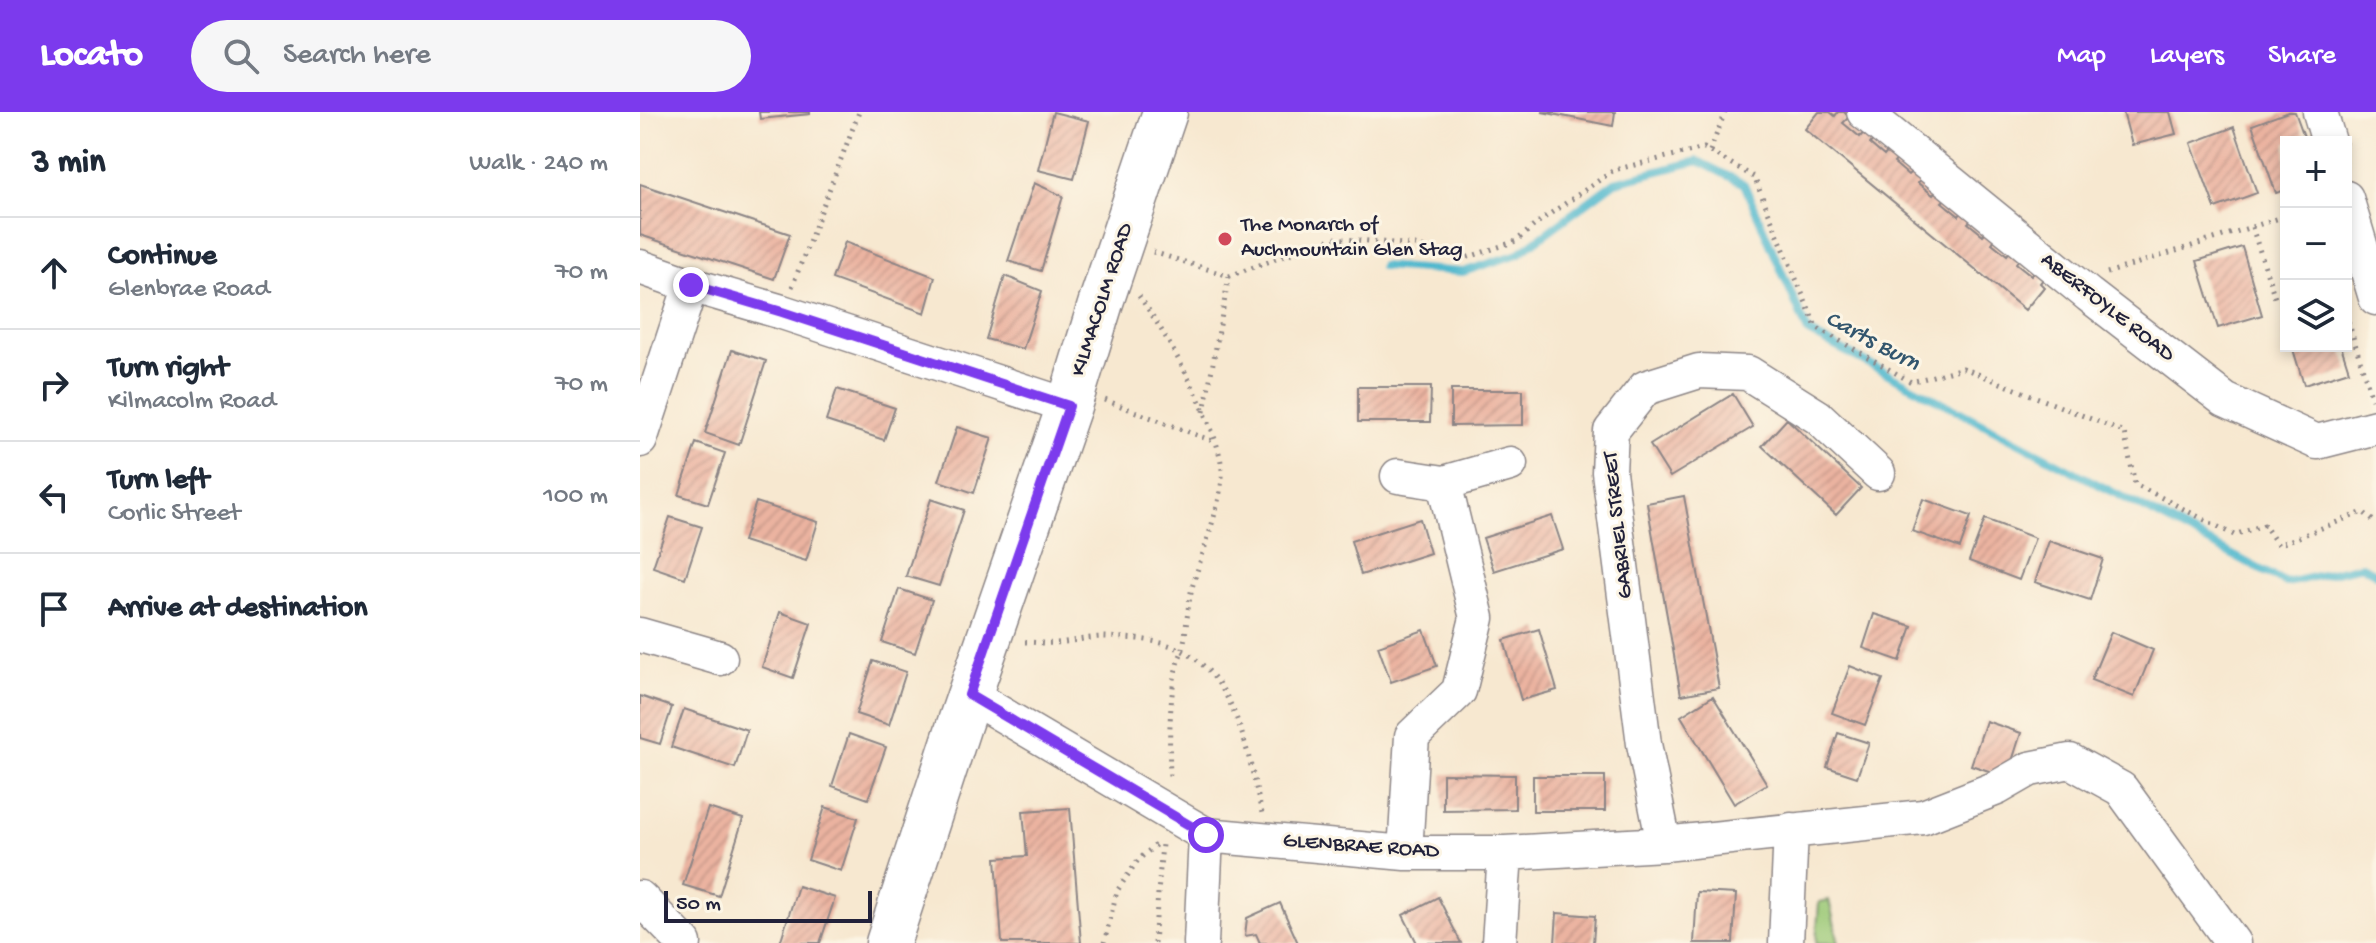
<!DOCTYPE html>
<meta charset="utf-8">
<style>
:root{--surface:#fff;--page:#f6f6f7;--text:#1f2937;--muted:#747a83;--line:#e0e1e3;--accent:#7c3aed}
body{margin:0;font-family:"Gochi Hand",sans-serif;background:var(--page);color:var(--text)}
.controls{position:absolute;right:24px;top:24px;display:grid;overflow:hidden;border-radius:0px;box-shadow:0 4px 12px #0003}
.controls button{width:72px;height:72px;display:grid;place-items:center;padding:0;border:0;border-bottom:2px solid var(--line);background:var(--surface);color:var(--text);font:40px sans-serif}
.scale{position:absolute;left:24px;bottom:20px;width:208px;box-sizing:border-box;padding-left:8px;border:4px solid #22223b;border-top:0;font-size:22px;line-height:28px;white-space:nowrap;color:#22223b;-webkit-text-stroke:6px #fcf5e5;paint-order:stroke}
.stop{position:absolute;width:24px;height:24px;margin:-18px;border:6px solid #7c3aed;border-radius:50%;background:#fff}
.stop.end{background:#7c3aed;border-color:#fff;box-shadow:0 2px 8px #0008}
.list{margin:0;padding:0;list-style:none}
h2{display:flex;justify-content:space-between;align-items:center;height:104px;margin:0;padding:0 32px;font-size:34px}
h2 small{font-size:26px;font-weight:400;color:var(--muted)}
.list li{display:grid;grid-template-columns:52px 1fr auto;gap:24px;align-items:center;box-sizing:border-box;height:112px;padding:0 32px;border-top:2px solid var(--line)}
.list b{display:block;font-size:30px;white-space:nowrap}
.list p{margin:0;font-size:26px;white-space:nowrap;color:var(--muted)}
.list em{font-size:26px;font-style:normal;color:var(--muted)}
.icon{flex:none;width:44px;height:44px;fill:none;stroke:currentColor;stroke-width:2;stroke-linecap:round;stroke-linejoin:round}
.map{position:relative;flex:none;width:1736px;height:831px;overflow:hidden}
header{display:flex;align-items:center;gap:48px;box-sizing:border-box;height:112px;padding:0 40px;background:var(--accent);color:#fff}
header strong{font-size:38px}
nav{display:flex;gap:44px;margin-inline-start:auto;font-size:28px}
.search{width:560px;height:72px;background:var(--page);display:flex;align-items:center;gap:20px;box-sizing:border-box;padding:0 28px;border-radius:44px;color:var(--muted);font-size:30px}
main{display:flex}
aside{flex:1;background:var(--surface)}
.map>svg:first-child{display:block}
</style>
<header>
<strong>Locato</strong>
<div class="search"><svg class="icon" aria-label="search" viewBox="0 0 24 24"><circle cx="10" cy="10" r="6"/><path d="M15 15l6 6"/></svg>Search here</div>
<nav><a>Map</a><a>Layers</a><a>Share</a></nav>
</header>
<main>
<aside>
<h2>3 min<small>Walk · 240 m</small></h2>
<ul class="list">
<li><svg class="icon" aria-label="ahead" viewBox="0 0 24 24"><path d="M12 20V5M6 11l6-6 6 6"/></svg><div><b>Continue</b><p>Glenbrae Road</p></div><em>70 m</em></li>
<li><svg class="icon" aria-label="right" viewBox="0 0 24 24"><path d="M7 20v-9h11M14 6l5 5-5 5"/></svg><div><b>Turn right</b><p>Kilmacolm Road</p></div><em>70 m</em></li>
<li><svg class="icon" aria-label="left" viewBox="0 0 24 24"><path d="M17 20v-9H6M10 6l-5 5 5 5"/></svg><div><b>Turn left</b><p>Corlic Street</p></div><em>100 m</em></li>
<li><svg class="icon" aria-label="arrive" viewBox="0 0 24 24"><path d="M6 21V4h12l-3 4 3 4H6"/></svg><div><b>Arrive at destination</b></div></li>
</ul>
</aside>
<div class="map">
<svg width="1736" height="831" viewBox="0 0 1736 831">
<defs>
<pattern id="building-hatch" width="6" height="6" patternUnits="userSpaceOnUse" patternTransform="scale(2)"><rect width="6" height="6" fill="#ebb3a0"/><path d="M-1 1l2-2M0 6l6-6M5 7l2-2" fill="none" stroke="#c99a8b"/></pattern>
</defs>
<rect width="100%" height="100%" fill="#fcf5e5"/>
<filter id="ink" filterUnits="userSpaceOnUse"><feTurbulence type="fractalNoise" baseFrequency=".0125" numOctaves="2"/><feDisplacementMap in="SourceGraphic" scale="16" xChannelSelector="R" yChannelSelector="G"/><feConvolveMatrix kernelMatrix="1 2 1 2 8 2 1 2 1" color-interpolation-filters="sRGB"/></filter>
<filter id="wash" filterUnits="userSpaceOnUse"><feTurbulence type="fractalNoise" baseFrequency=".006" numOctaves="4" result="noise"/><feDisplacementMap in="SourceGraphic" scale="32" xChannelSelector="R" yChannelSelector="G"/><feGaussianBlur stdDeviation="1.8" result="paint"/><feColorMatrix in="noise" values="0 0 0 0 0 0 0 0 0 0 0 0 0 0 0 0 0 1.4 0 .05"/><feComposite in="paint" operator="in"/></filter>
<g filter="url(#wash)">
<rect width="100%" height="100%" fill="#f7e8d0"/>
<path fill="#9bc977" stroke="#5e7659" stroke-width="2" d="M1189 788 1199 831H1176L1179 790Z"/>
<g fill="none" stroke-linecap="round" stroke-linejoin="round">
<path stroke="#50b8ce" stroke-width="8" d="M742 154 823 160 878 142 975 70 1058 49 1104 72 1168 220 1646 471 1722 454 1736 462"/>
</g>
<g id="blocks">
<path fill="url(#building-hatch)" d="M119 0H170V2L120 7Z
M413 0 449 9 434 67 398 58Z
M902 0H975L973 14Z
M1179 0H1190L1195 4 1198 0H1204L1209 5 1203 11 1220 25 1226 18 1235 25 1230 32 1244 44 1250 37 1259 45 1254 51 1268 63 1274 57 1283 64 1278 71 1293 83 1299 76 1308 84 1302 90 1308 95 1319 104 1324 97 1334 105 1328 111 1343 123 1349 116 1358 124 1352 131 1367 143 1373 136 1381 144 1376 151 1391 163 1396 157 1405 165 1400 171 1404 175 1385 198 1165 17Z
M1483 0H1530L1536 22 1492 33Z
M1648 0H1655L1666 30H1646V78L1636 81 1612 13Z
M1594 15 1617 81 1575 96 1551 31Z
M394 71 423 84 401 159 368 149Z
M0 72 150 122 134 167 0 123Z
M205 130 295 165 285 201 192 167Z
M1602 135 1622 203 1578 216 1557 149Z
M365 164 402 179 383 237 346 227Z
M1652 234H1701L1709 259 1664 273Z
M92 238 126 249 99 333 65 321Z
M718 275H791L790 310H718Z
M197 277 255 296 244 328 186 309Z
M811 278H883V313L811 314Z
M1093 282 1113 315 1030 365 1010 333Z
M1147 307 1221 376 1196 403 1122 334Z
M317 315 352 326 334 381 299 369Z
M56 331 85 341 68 392 39 383Z
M1044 384 1079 576 1041 583 1007 391Z
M291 387 324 398 299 474 266 464Z
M1283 387 1331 404 1320 436 1272 419Z
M116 390 178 410 166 449 103 429Z
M912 404 923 437 854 459 843 426Z
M30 405 62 415 45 466 13 455Z
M780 407 790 441 721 463 711 429Z
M1345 407 1395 426 1379 468 1329 449Z
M1409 429 1463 447 1450 488 1395 470Z
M259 477 292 488 275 541 242 530Z
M140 500 171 511 153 566 122 555Z
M1234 502 1272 514 1260 549 1223 536Z
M899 517 917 578 881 588 864 528Z
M784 518 797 554 751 570 738 534Z
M1471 520 1513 538 1494 585 1451 568Z
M233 549 266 560 249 613 216 602Z
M1210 554 1243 567 1225 613 1192 601Z
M0 584 32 595 20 632 0 626Z
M1073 584 1127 672 1094 692 1041 604Z
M44 597 107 618 95 656 31 635Z
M1346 609 1381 621 1367 665 1331 653Z
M1198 621 1229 631 1217 665 1187 655Z
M209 622 246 635 228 687 192 674Z
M803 662 875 663V697L803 698Z
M893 664H965V699H893Z
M185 695 218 706 201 759 168 748Z
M68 696 103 707 79 784 43 773Z
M430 696 441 831H362L356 746 387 744 383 699Z
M158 774 195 786 180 831H140Z
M1057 780 1096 782 1093 831H1054Z
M798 785 821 831H777L763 803Z
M640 791 658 831H620L616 822 605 824 607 806Z
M917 801 955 804 953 831H915Z"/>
</g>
</g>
<g filter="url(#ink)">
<use href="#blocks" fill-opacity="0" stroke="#8c8586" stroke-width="2"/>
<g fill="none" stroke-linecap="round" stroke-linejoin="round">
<defs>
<path id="minor" d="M1224 0 1449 183 1585 288 1677 330 1736 315
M1680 0 1689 30
M1706 86 1736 186
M0 155 51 173 142 200 429 294
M0 328 51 173
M758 364 804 371 870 352
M0 523 80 546
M329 583 566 723 765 741H865L1024 732 1283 705 1357 676 1390 657 1430 649 1481 677 1593 831
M1024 732 1004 632 969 360 971 319 1005 276 1059 259 1108 261 1178 305 1238 361
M765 741 772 624 819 579 837 506 804 371
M0 786 44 831
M561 831 566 723
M859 831 865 741
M1146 831 1151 718"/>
<path id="major" d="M248 831 319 613 429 294 461 190 525 0"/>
</defs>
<use href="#minor" stroke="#8c8586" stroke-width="37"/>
<use href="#major" stroke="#8c8586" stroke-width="47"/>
<path stroke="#8c8586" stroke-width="5" stroke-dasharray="2 6" stroke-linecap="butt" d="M1070 39 1085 0
M1612 115 1635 186 1646 183
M513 140 589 164 564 300
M1467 161 1646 104
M589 164 694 126 775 133 823 147 876 129 901 108 974 58 1064 36 1114 65 1176 215 1271 270 1323 256 1484 320 1495 372 1594 423 1624 413 1638 433 1723 400 1736 411
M152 175 219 0
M499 184C526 221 579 314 582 358 584 385 560 447 552 476 547 495 547 516 543 536 542 542 538 547 537 553 529 584 529 635 530 668
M1706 202 1732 287
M465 288 575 330
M385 530C395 530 405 532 415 531 432 530 448 525 464 525 489 526 521 527 543 539 599 569 608 646 622 701
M464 831 477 779 498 748 519 730
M514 831 522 732"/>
<use href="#minor" stroke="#fff" stroke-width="34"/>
<use href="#major" stroke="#fff" stroke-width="44"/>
</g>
</g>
<g fill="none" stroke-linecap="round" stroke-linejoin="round" filter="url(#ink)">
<path stroke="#7c3aed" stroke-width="10" d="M51 173 142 200 429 294 329 583 566 723"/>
</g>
<circle fill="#d1495b" stroke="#fcf5e5" stroke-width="3" cx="585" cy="127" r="8"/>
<g text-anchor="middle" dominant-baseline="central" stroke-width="6" stroke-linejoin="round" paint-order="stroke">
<g font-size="22" fill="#22223b" stroke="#fcf5e5" text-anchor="start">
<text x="601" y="114">The Monarch of<tspan x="601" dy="25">Auchmountain Glen Stag</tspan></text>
</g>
<g font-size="22" fill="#22223b" stroke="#fcf5e5">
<text transform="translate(463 188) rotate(-72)">KILMACOLM ROAD</text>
<text transform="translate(1467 196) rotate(38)">ABERFOYLE ROAD</text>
<text transform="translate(979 413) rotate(-96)">GABRIEL STREET</text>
<text transform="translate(721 735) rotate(4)">GLENBRAE ROAD</text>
</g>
<g font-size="24" font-style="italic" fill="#32566e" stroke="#fcf5e5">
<text transform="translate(1232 230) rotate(28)">Carts Burn</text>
</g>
</g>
</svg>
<div class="controls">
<button>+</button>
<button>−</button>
<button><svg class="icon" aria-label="layers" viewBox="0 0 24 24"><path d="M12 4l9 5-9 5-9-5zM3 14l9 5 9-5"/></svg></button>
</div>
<div class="scale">50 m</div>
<div class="stop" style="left:566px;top:723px"></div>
<div class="stop end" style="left:51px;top:173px"></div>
</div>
</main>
